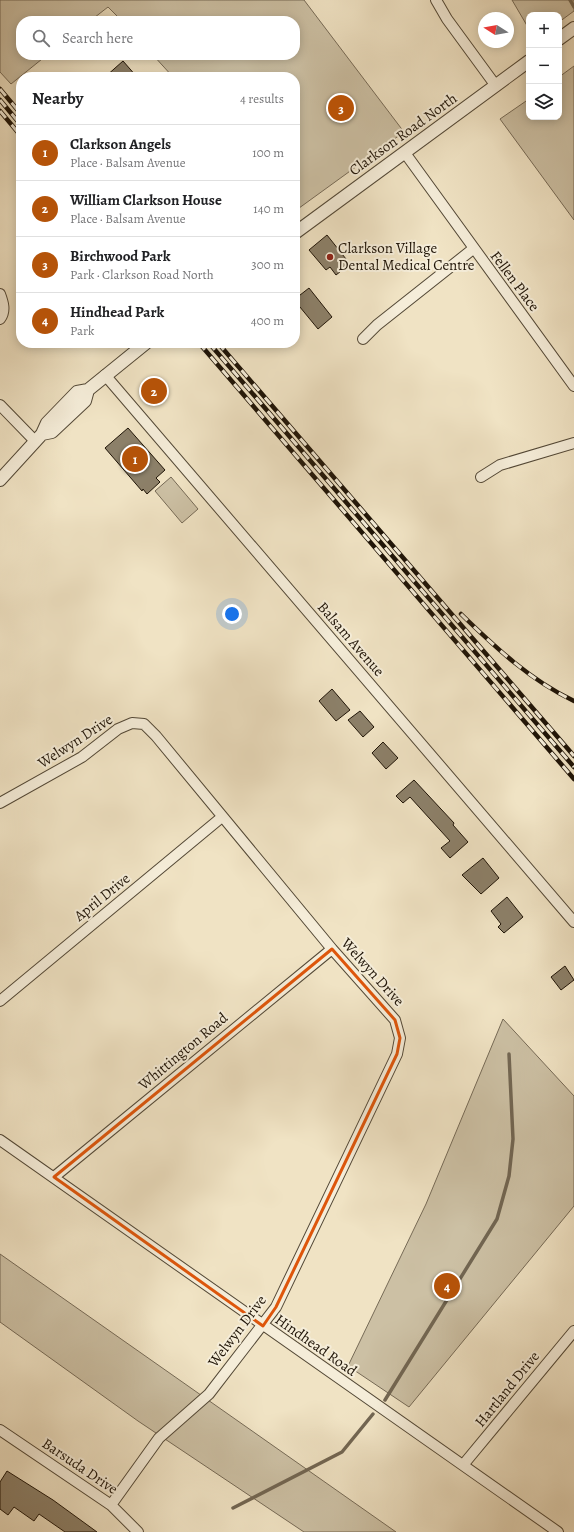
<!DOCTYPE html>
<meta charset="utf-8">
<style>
:root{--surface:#fff;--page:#f6f6f6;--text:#202124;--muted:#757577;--line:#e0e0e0;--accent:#b45309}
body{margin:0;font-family:Alegreya,serif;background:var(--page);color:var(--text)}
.controls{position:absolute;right:12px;top:12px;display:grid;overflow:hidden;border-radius:8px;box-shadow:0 2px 10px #0003}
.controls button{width:36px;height:36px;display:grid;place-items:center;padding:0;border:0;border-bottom:1px solid var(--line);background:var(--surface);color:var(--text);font:20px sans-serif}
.compass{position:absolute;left:478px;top:12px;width:36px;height:36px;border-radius:50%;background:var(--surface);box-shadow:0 2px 10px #0003;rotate:281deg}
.you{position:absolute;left:232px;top:614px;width:14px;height:14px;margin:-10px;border:3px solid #fff;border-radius:50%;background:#1a73e8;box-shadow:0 0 0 6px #1a73e833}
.badge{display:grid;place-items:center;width:26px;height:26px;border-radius:50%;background:var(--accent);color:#fff;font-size:13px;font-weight:700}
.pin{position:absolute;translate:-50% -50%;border:2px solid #fff;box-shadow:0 1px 4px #0006}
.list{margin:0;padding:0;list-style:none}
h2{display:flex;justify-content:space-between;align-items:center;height:52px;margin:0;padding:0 16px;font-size:17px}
h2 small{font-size:13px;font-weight:400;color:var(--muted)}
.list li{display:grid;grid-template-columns:26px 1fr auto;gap:12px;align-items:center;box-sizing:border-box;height:56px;padding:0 16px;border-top:1px solid var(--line)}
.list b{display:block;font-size:15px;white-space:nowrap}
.list p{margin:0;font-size:13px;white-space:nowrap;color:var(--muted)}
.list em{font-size:13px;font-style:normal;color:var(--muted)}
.icon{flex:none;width:22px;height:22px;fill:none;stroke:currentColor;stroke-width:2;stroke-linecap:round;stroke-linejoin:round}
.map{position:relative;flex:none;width:574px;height:1532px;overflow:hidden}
.search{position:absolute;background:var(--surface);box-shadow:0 2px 10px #0003;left:16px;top:16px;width:284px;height:44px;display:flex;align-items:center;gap:10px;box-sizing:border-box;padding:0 14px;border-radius:16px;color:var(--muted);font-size:15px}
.panel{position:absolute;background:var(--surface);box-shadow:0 2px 10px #0003;left:16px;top:72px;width:284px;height:276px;border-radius:16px}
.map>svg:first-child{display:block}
</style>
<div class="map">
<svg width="574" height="1532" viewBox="0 0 574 1532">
<rect width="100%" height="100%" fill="#f0e3c4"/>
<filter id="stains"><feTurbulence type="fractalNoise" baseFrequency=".005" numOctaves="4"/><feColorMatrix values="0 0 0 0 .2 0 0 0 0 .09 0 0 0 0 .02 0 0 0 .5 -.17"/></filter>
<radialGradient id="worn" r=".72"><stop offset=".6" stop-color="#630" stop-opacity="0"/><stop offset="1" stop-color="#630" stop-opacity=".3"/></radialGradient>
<path fill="#ccc0a4" stroke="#766a56" d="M0 0H304L404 132 295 211V77H173L153 55H295V21H122L108 7 90 21H21V55H47L11 84 0 72Z
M512 0H574V11L559 22V15H529V29Z
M574 66V220L500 119 529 99V117H559V77Z
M171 477 198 509 182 523 155 491Z
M503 1019 574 1096V1206L409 1407 348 1366 426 1204Z
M0 1254 396 1532H304L138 1421 0 1322Z"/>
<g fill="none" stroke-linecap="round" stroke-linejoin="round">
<path stroke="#726652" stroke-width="3.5" d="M570 0 574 7
M385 1400 497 1219 509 1176 513 1139 509 1054
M233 1508 342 1452 373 1414"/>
</g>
<path fill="#8c8069" stroke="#1f1407" d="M123 61 137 77H105Z
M327 235 350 264 336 275 330 267 326 270 309 250Z
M309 288 332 317 318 329 295 301V299Z
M152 380 163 396 154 401 144 385Z
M128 428 165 470 156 478 160 482 147 494 143 489 142 491 105 448Z
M332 689 350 710 336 721 319 701Z
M360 711 374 727 363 737 348 720Z
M383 742 398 758 386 769 372 753Z
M414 780 454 823 453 825 468 842 450 858 441 848 450 841 410 797 403 803 396 796Z
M483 858 499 878 481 894 462 875Z
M507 897 523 917 504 933 498 927 501 924 491 911Z
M565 966 574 980 561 990 551 977Z
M7 1471 53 1500 97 1532H65L39 1514 34 1521 14 1507 8 1515 0 1509V1482Z"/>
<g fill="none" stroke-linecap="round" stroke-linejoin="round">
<defs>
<path id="minor" d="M436 0 447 19 496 86
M405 153 574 386
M0 294C3 302 6 311 0 319
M363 339 377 325 473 249
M105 375 574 922
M0 405 35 441
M481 477 500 465 574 443
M0 803 82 757 118 729 132 723 144 724 156 736 332 949 395 1020 400 1038 397 1054 276 1307 209 1394 159 1438 111 1505
M0 1001 222 817
M0 1140 558 1532
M54 1177 332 949
M0 1430 111 1505 138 1532
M463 1465 574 1331"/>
<path id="tertiary" d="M559 39 574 28
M295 233 529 61
M42 434 52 432 85 401 88 390
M0 480 42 434 47 423 77 392 88 390 146 343"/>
</defs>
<use href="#minor" stroke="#534836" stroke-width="12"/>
<use href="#tertiary" stroke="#534836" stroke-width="14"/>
<use href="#minor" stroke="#f5edd9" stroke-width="10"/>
<use href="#tertiary" stroke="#f5edd9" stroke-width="12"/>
<defs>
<path id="rail" d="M0 89 21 114
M0 100 21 125
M0 111 21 136
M199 343 574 779
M209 343 574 767
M218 343 574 756
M461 614C496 648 530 680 574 701"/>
</defs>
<use href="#rail" stroke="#1f1407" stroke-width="4.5"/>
<use href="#rail" stroke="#f5edd9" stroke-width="3" stroke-dasharray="9" stroke-linecap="butt"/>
</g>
<path fill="none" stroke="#de560c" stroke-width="3" stroke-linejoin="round" d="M332 949 395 1020 400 1038 397 1054 276 1307 263 1326 54 1177Z"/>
<circle fill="#8f2418" stroke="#f5edd9" stroke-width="1.5" cx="330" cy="257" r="4"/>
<g text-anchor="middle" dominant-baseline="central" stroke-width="4" stroke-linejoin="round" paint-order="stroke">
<g font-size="15" fill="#1f1407" stroke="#f5edd9">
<text transform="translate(403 134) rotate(-36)">Clarkson Road North</text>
<text transform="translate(515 281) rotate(53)">Fellen Place</text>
<text transform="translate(351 639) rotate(49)">Balsam Avenue</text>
<text transform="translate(75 741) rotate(-33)">Welwyn Drive</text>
<text transform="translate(102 897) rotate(-39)">April Drive</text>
<text transform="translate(373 972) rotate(48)">Welwyn Drive</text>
<text transform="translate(183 1051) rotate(-40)">Whittington Road</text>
<text transform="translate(237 1331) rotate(-53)">Welwyn Drive</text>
<text transform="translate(316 1345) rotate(35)">Hindhead Road</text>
<text transform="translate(507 1389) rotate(-51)">Hartland Drive</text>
<text transform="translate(80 1466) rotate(34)">Barsuda Drive</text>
</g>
<g font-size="15" fill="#1f1407" stroke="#f5edd9" text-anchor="start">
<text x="338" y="248">Clarkson Village<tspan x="338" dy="17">Dental Medical Centre</tspan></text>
</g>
</g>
<rect width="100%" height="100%" filter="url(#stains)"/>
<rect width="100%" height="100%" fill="url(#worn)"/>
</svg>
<div class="controls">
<button>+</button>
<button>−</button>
<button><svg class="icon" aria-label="layers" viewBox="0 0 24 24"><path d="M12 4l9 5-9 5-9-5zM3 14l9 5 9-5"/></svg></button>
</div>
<svg class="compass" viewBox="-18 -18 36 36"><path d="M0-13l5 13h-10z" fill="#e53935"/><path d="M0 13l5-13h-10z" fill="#757577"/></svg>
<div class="you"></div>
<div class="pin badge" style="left:135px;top:459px">1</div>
<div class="pin badge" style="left:154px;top:391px">2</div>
<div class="pin badge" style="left:341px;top:108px">3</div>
<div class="pin badge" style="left:447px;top:1286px">4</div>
<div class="search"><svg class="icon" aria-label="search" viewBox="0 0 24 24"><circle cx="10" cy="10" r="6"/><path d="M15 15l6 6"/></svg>Search here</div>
<section class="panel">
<h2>Nearby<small>4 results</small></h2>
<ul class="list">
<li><span class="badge">1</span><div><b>Clarkson Angels</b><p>Place · Balsam Avenue</p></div><em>100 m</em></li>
<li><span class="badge">2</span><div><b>William Clarkson House</b><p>Place · Balsam Avenue</p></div><em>140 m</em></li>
<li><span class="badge">3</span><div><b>Birchwood Park</b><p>Park · Clarkson Road North</p></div><em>300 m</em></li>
<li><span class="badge">4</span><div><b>Hindhead Park</b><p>Park</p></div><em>400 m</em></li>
</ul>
</section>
</div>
